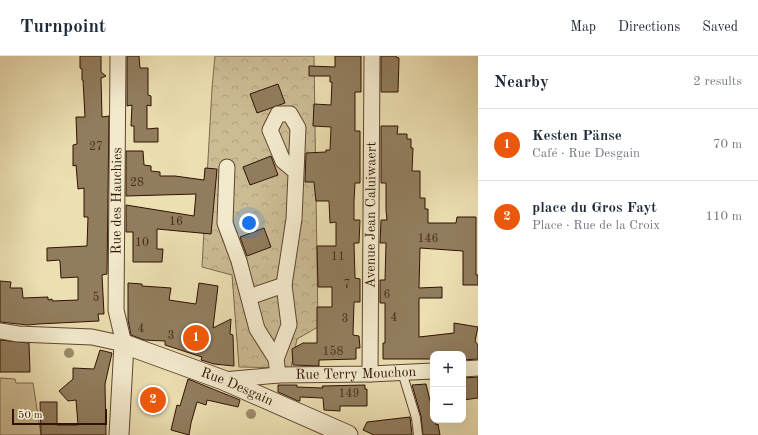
<!DOCTYPE html>
<meta charset="utf-8">
<style>
:root{--surface:#fff;--page:#f2f2f3;--text:#1f2937;--muted:#747a83;--line:#e0e1e3;--accent:#ea580c}
body{margin:0;font-family:"Old Standard TT",serif;background:var(--page);color:var(--text)}
.controls{position:absolute;right:12px;bottom:12px;display:grid;overflow:hidden;border-radius:8px;box-shadow:0 4px 16px #0002}
.controls button{width:36px;height:36px;display:grid;place-items:center;padding:0;border:0;border-bottom:1px solid var(--line);background:var(--surface);color:var(--text);font:20px sans-serif}
.scale{position:absolute;left:12px;bottom:10px;width:95px;box-sizing:border-box;padding-left:4px;border:2px solid #2e1203;border-top:0;font-size:11px;line-height:14px;white-space:nowrap;color:#2e1203;-webkit-text-stroke:3px #f3eacd;paint-order:stroke}
.you{position:absolute;left:249px;top:167px;width:14px;height:14px;margin:-10px;border:3px solid #fff;border-radius:50%;background:#1a73e8;box-shadow:0 0 0 6px #1a73e833}
.badge{display:grid;place-items:center;width:26px;height:26px;border-radius:50%;background:var(--accent);color:#fff;font-size:13px;font-weight:700}
.pin{position:absolute;translate:-50% -50%;border:2px solid #fff;box-shadow:0 1px 4px #0006}
.list{margin:0;padding:0;list-style:none}
h2{display:flex;justify-content:space-between;align-items:center;height:52px;margin:0;padding:0 16px;font-size:17px}
h2 small{font-size:13px;font-weight:400;color:var(--muted)}
.list li{display:grid;grid-template-columns:26px 1fr auto;gap:12px;align-items:center;box-sizing:border-box;height:72px;padding:0 16px;border-top:1px solid var(--line)}
.list b{display:block;font-size:15px;white-space:nowrap}
.list p{margin:0;font-size:13px;white-space:nowrap;color:var(--muted)}
.list em{font-size:13px;font-style:normal;color:var(--muted)}
.map{position:relative;flex:none;width:478px;height:379px;overflow:hidden}
header{display:flex;align-items:center;gap:24px;box-sizing:border-box;height:56px;padding:0 20px;background:var(--surface);border-bottom:1px solid var(--line)}
header strong{font-size:19px}
nav{display:flex;gap:22px;margin-inline-start:auto;font-size:14px}
main{display:flex}
aside{flex:1;background:var(--surface)}
.map>svg:first-child{display:block}
</style>
<header>
<strong>Turnpoint</strong>
<nav><a>Map</a><a>Directions</a><a>Saved</a></nav>
</header>
<main>
<div class="map">
<svg width="478" height="379" viewBox="0 0 478 379">
<defs>
<pattern id="forest-crowns" width="20" height="18" patternUnits="userSpaceOnUse"><rect width="20" height="18" fill="#ccbc94"/><path d="M2 6a3 3 0 1 1 6 0M12 15a3 3 0 1 1 6 0" fill="none" stroke="#b0a17e"/></pattern>
</defs>
<rect width="100%" height="100%" fill="#ecdfb2"/>
<filter id="stains"><feTurbulence type="fractalNoise" baseFrequency=".005" numOctaves="4"/><feColorMatrix values="0 0 0 0 .2 0 0 0 0 .09 0 0 0 0 .02 0 0 0 .5 -.17"/></filter>
<radialGradient id="worn" r=".72"><stop offset=".6" stop-color="#630" stop-opacity="0"/><stop offset="1" stop-color="#630" stop-opacity=".3"/></radialGradient>
<path fill="#ccbc94" stroke="#7d674c" d="M0 322 15 323 16 327H33L41 379H0Z"/>
<path fill="url(#forest-crowns)" stroke="#7d674c" d="M215 0H314L318 271 297 283 291 312 239 311 232 219 202 211 212 32Z"/>
<path fill="#917d5e" stroke="#2e1203" d="M80 0H101V16L106 20 101 22 102 61 109 60 107 218 102 219 104 258H98L99 265 38 268 28 269 0 266V225L11 226 10 232H22L23 242 48 241V244L52 243V245L78 244V221L61 222 60 205 59 204 47 205V192L87 190 88 161H84V132L78 133 76 109 73 110V89L77 88 76 61H85L83 24H82V13L80 12Z
M127 0H139L140 12H148V39L151 40V50L147 49V73L158 72V86H134V70H131L132 49 127 50Z
M335 0H361V36H355V75H360V127H355L354 145V164H360L359 187H354L355 222 360 223V246H354L353 279 359 280 360 292H356V303L319 304V310L293 309 292 293 303 287H317V251H332V231H318L317 190H336V166L330 167 329 145H316L314 126H305L306 97 326 96V94H330L331 71 313 70 314 48 331 49 332 26H330V20H309V10L335 11Z
M381 0H396V1L399 2 398 36H381Z
M278 28 285 47 257 57 250 38Z
M381 70H398L397 78H407V83H411V92H413L412 115H420V142H425V153H428V167H456L457 161H476V219H478V229H463V195L420 192 419 232 442 231V242H419V281L454 277V267L478 271 475 285 478 289V303L463 304V298H433V303H383V287H385V247H380V224H385L386 187H380L381 164H387L386 155V127H381Z
M126 95H143L144 109 151 110V115L160 116V120H175L204 124 205 112 217 113 211 178 157 173V193H163L162 206H133V176H126V149L194 160 196 138 126 140Z
M271 100 278 119 250 129 243 111Z
M264 172 271 191 247 200 240 181Z
M128 227 142 228V230L171 232 169 244 196 248 199 227 218 230 213 272 231 263 230 278 233 279 234 310 214 308 201 304 202 301 165 289V285L144 284 131 279 128 264Z
M0 284 29 287 30 316H0Z
M100 294 112 297 105 328 106 379H41L40 346H57V369H78L76 344 68 345 59 335 73 323V312L94 313Z
M478 321V342L463 344V322Z
M188 323 240 344 238 351 207 344 206 349 197 346 191 367 189 379 171 374 177 349 180 350Z
M426 328 433 357V364H435L436 369 438 368 440 379H423L421 360 412 329Z
M278 329H297V331L323 332 322 330 365 329V333H367V350H340V355L324 354 323 342 300 341V345H298L278 336Z
M410 361 412 379H374L363 374 367 366Z"/>
<g fill="none" stroke-linecap="round" stroke-linejoin="round">
<defs>
<path id="service" d="M402 316 416 362 418 379"/>
<g id="minor">
<path d="M227 111 225 167 239 205 257 273 276 303 278 319"/>
<path d="M249 241 284 229"/>
<path id="s1" d="M0 275 18 278 92 281 124 288 116 254 118 0"/>
<path d="M276 303 289 269 284 229 294 163 298 72 290 58H278L270 74 283 105 295 115"/>
<path d="M463 313 478 312"/>
<path id="s2" d="M370 318 372 0"/>
<path id="s3" d="M223 324 278 319 370 318 433 315"/>
</g>
<g id="tertiary">
<path id="s4" d="M119 379 124 288 223 324 348 379"/>
</g>
</defs>
<use href="#service" stroke="#5e452f" stroke-width="10"/>
<use href="#minor" stroke="#5e452f" stroke-width="17"/>
<use href="#tertiary" stroke="#5e452f" stroke-width="21"/>
<use href="#service" stroke="#f3eacd" stroke-width="8"/>
<use href="#minor" stroke="#f3eacd" stroke-width="15"/>
<use href="#tertiary" stroke="#f3eacd" stroke-width="19"/>
</g>
<g fill="#9d8a69">
<circle cx="69" cy="297" r="5"/>
<circle cx="251" cy="358" r="5"/>
</g>
<g text-anchor="middle" dominant-baseline="central" stroke-width="4" stroke-linejoin="round" paint-order="stroke">
<g font-size="12" fill="#472d1a">
<text x="96" y="91">27</text>
<text x="137" y="127">28</text>
<text x="176" y="166">16</text>
<text x="428" y="183">146</text>
<text x="142" y="187">10</text>
<text x="338" y="201">11</text>
<text x="347" y="229">7</text>
<text x="387" y="239">6</text>
<text x="96" y="242">5</text>
<text x="394" y="262">4</text>
<text x="345" y="263">3</text>
<text x="141" y="273">4</text>
<text x="171" y="280">3</text>
<text x="333" y="296">158</text>
<text x="349" y="338">149</text>
</g>
<g font-size="14" fill="#2e1203" stroke="#f3eacd">
<text stroke="none"><textPath href="#s1" startOffset="269">Rue des Hauchies</textPath></text>
<text stroke="none"><textPath href="#s2" startOffset="159">Avenue Jean Caluiwaert</textPath></text>
<text stroke="none"><textPath href="#s3" startOffset="133">Rue Terry Mouchon</textPath></text>
<text stroke="none"><textPath href="#s4" startOffset="212">Rue Desgain</textPath></text>
</g>
</g>
<rect width="100%" height="100%" filter="url(#stains)"/>
<rect width="100%" height="100%" fill="url(#worn)"/>
</svg>
<div class="controls">
<button>+</button>
<button>−</button>
</div>
<div class="scale">50 m</div>
<div class="you"></div>
<div class="pin badge" style="left:196px;top:282px">1</div>
<div class="pin badge" style="left:153px;top:344px">2</div>
</div>
<aside>
<h2>Nearby<small>2 results</small></h2>
<ul class="list">
<li><span class="badge">1</span><div><b>Kesten Pänse</b><p>Café · Rue Desgain</p></div><em>70 m</em></li>
<li><span class="badge">2</span><div><b>place du Gros Fayt</b><p>Place · Rue de la Croix</p></div><em>110 m</em></li>
</ul>
</aside>
</main>
